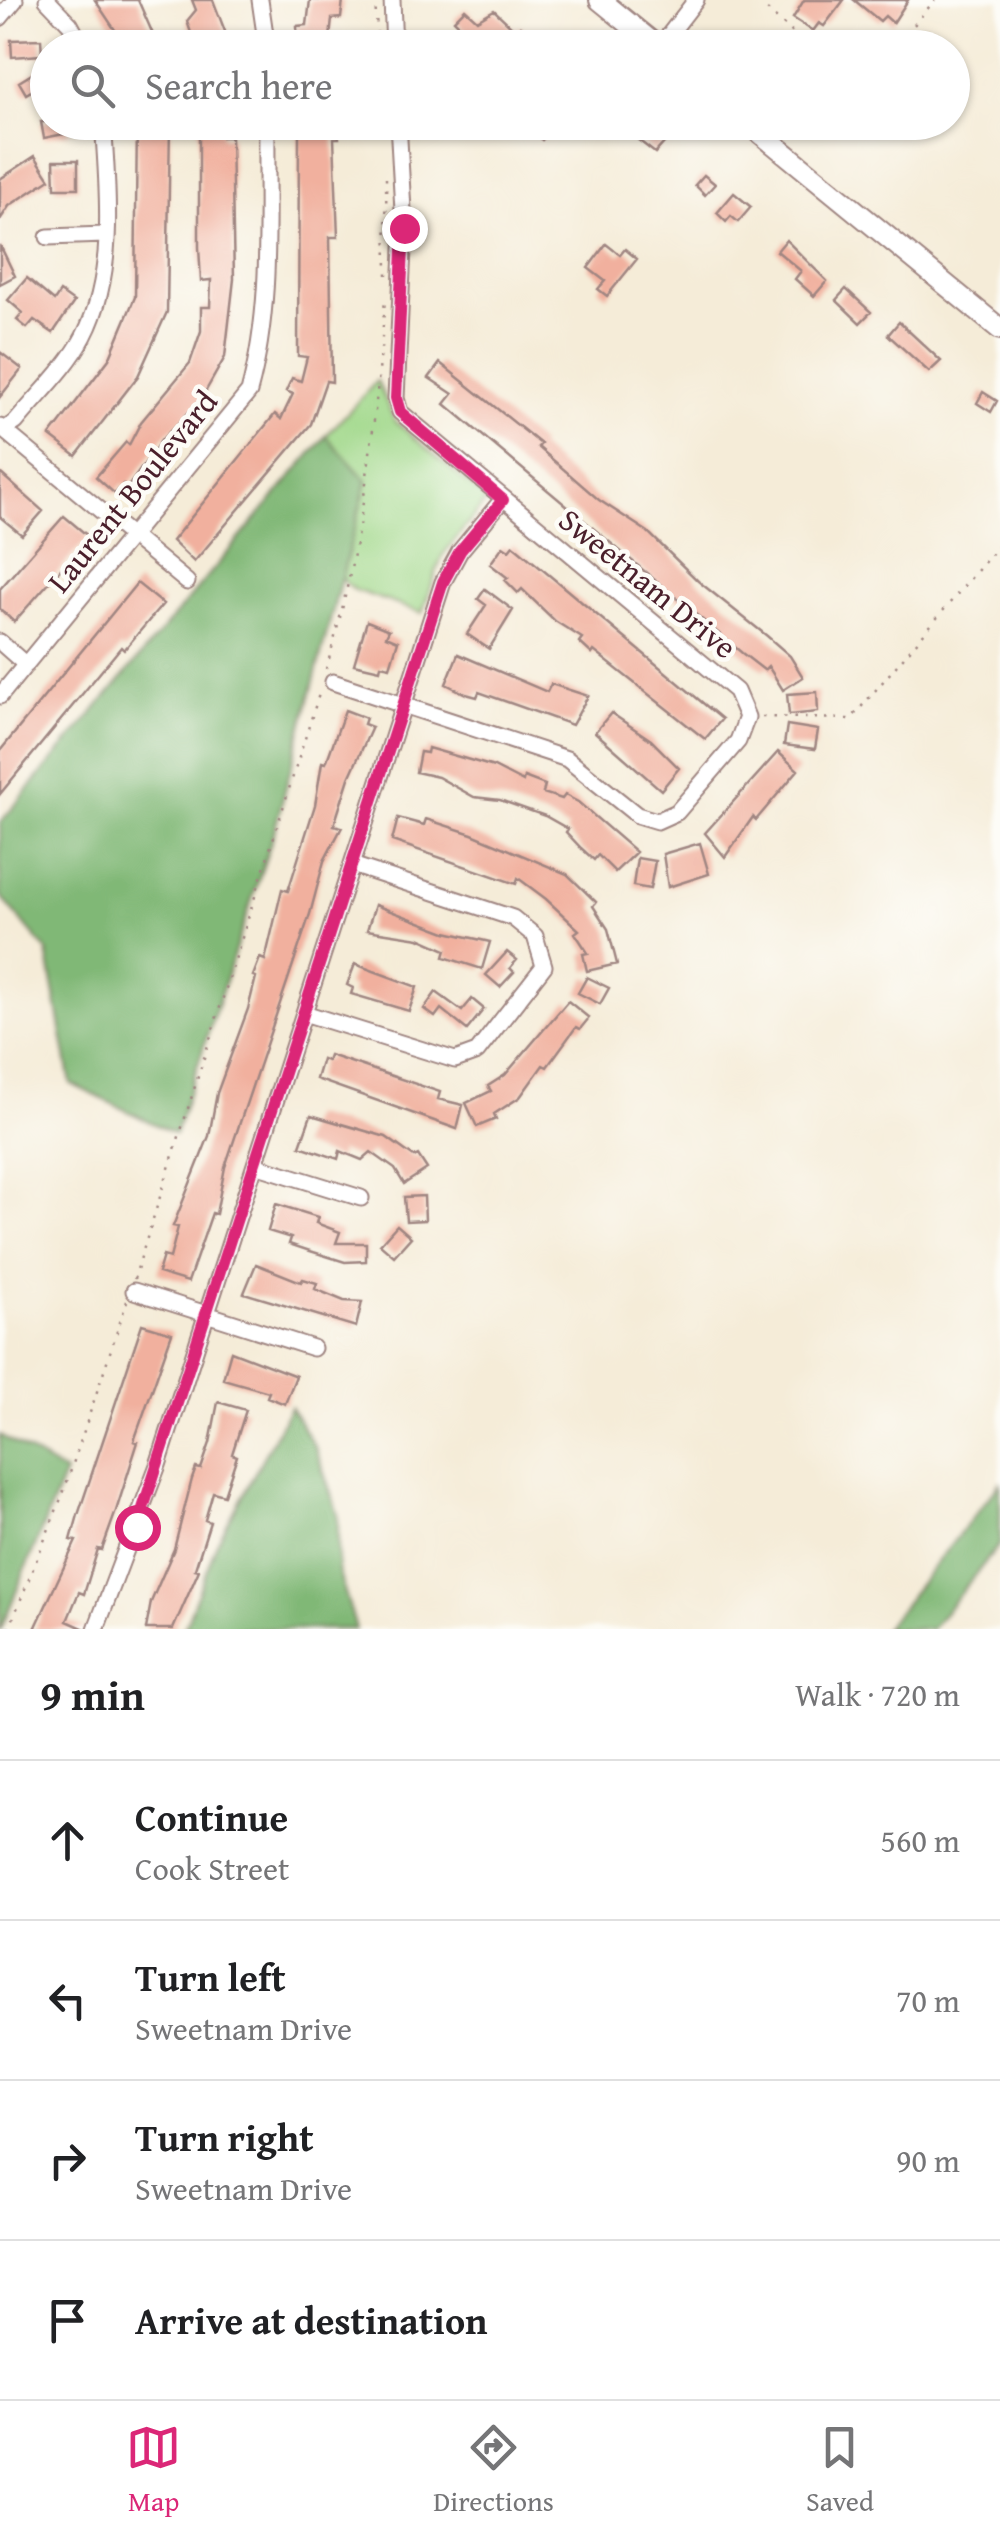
<!DOCTYPE html>
<meta charset="utf-8">
<style>
:root{--surface:#fff;--page:#f2f2f2;--text:#202124;--muted:#757577;--line:#e0e0e0;--accent:#db2777}
body{margin:0;font-family:"Gentium Book Plus",serif;background:var(--page);color:var(--text)}
.stop{position:absolute;width:30px;height:30px;margin:-22px;border:8px solid #db2777;border-radius:50%;background:#fff}
.stop.end{background:#db2777;border-color:#fff;box-shadow:0 2px 10px #0008}
.list{margin:0;padding:0;list-style:none}
h2{display:flex;justify-content:space-between;align-items:center;height:130px;margin:0;padding:0 40px;font-size:42px}
h2 small{font-size:32px;font-weight:400;color:var(--muted)}
.list li{display:grid;grid-template-columns:65px 1fr auto;gap:30px;align-items:center;box-sizing:border-box;height:160px;padding:0 40px;border-top:2px solid var(--line)}
.list b{display:block;font-size:38px;white-space:nowrap}
.list p{margin:0;font-size:32px;white-space:nowrap;color:var(--muted)}
.list em{font-size:32px;font-style:normal;color:var(--muted)}
.icon{flex:none;width:55px;height:55px;fill:none;stroke:currentColor;stroke-width:2;stroke-linecap:round;stroke-linejoin:round}
.map{position:relative;flex:none;width:1000px;height:1629px;overflow:hidden}
.search{position:absolute;background:var(--surface);box-shadow:0 2px 8px #0004;left:30px;right:30px;top:30px;height:110px;display:flex;align-items:center;gap:25px;box-sizing:border-box;padding:0 35px;border-radius:55px;color:var(--muted);font-size:38px}
.sheet{height:770px;background:var(--surface)}
nav{display:flex;justify-content:space-around;align-items:center;box-sizing:border-box;height:140px;border-top:2px solid var(--line);background:var(--surface);font-size:28px;color:var(--muted)}
nav a{display:grid;justify-items:center;gap:5px}
nav .on{color:var(--accent)}
.map>svg:first-child{display:block}
</style>
<div class="map">
<svg width="1000" height="1629" viewBox="0 0 1000 1629">
<rect width="100%" height="100%" fill="#fdfcf7"/>
<filter id="ink" filterUnits="userSpaceOnUse"><feTurbulence type="fractalNoise" baseFrequency=".01" numOctaves="2"/><feDisplacementMap in="SourceGraphic" scale="20" xChannelSelector="R" yChannelSelector="G"/><feConvolveMatrix kernelMatrix="1 2 1 2 8 2 1 2 1" color-interpolation-filters="sRGB"/></filter>
<filter id="wash" filterUnits="userSpaceOnUse"><feTurbulence type="fractalNoise" baseFrequency=".0048" numOctaves="4" result="noise"/><feDisplacementMap in="SourceGraphic" scale="40" xChannelSelector="R" yChannelSelector="G"/><feGaussianBlur stdDeviation="2.25" result="paint"/><feColorMatrix in="noise" values="0 0 0 0 0 0 0 0 0 0 0 0 0 0 0 0 0 1.4 0 .05"/><feComposite in="paint" operator="in"/></filter>
<g filter="url(#wash)">
<rect width="100%" height="100%" fill="#f5ecd8"/>
<path fill="#a0d88a" stroke="#757c5a" stroke-width="2.5" d="M377 381 395 421 487 500 442 556 422 613 354 590 341 579 367 481 326 436Z"/>
<path fill="#80b876" stroke="#656c50" stroke-width="2.5" d="M326 436 367 481 274 832 175 1134 71 1084 47 951 0 895V823Z
M290 1407 315 1447 338 1514V1569L356 1629H184L216 1545Z
M0 1435 65 1473 1 1629H0Z
M1000 1483V1544L931 1629H884Z"/>
<g id="blocks">
<path fill="#f1b09e" d="M95 0H138L159 48H135L130 34 121 39Z
M192 0H213L226 34 216 37 218 42 196 48 187 21 196 10Z
M310 0H343L341 18 332 19 329 48H298L297 26 307 25Z
M804 0H844L824 26 819 23 813 31 793 18Z
M854 0H908L893 23 885 16 880 21Z
M465 9 477 20 494 10 516 31 520 26 546 48H497L477 29 470 36 454 20Z
M41 39 42 55 12 57 11 40Z
M48 64V81L26 94 19 82Z
M41 122H66L69 133 44 138Z
M137 122H170L167 312 138 376 76 456 50 436 109 359 135 297Z
M199 122H221L222 137H231L234 279 225 357 200 401 162 439 127 488 123 484 115 494 96 477 126 442 129 445 141 422 190 363 201 331V307H210L211 280 201 281 199 247Z
M308 122H337L339 138H334L338 237H330L332 382 326 381 311 424 194 562 172 541 275 414 281 419 293 394 286 391 292 378 301 381 307 357 298 356 299 129 308 128Z
M522 122H548L554 127 542 140Z
M615 122H642L664 143 655 153Z
M35 156 50 179 9 206 0 220V179Z
M54 160H78V188H55Z
M704 175 715 184 705 195 695 185Z
M734 193 751 207 738 222 731 216 726 222 717 213Z
M786 240 827 281 814 296 795 279 801 271 777 251Z
M606 244 620 255 625 249 637 259 607 296 598 289 605 281 588 268Z
M0 245 15 276 0 284Z
M27 278 54 301 60 292 74 302 53 333 34 320 27 328 17 320 23 313 8 300Z
M846 289 871 312 860 323 836 300Z
M899 322 941 361 929 372 888 335Z
M0 352 22 369 0 397Z
M440 363 541 444 538 447 599 500 648 532 698 581 767 636 790 656 803 677 783 690 768 666 764 670 742 653 445 404 453 394 429 378Z
M983 392 997 401 991 412 977 403Z
M0 473 43 511 22 535 0 517Z
M64 516 89 537 14 622 0 609V589Z
M513 545 722 719 705 739 594 651 592 654 579 642 582 638 555 621 522 589 518 593 505 580 508 578 490 564 503 546 509 550Z
M137 583 163 604 124 650 121 647 0 794V751Z
M485 589 513 610 489 649 467 634 486 605 478 599Z
M367 621 389 630 386 636 398 641 390 667 381 665 380 670 354 664Z
M458 654 547 692 551 684 588 696 572 725 479 692 477 697 466 694 446 684Z
M817 692 818 712 789 715 787 694Z
M345 710 366 718 364 724 372 727 349 778 334 825 342 827 324 861 310 914 225 1167 216 1214 212 1213 188 1282 158 1273 163 1256 170 1258 178 1227 173 1226 209 1136 217 1093 248 1009 256 977 253 976 260 958 265 960 282 889 288 891 315 805 322 762 326 763Z
M611 713 651 740 679 768 661 790 595 732Z
M787 725 818 730 815 749 784 745Z
M428 748 494 767 523 782 524 777 545 785 543 793 562 799 565 795 578 802 636 852 615 872 598 855 594 860 581 848 566 832 568 829 545 816 500 800 474 797 438 777 416 772 420 752 427 753Z
M778 752 798 770 756 820 753 817 725 857 705 833Z
M398 818 424 825 426 819 472 834 567 874 596 902 593 906 608 929 617 964 587 971 583 954 588 953 575 933 579 930 546 899 518 878 516 884 392 841Z
M700 843 709 874 668 887 663 854Z
M637 858 655 861 650 889 633 886Z
M375 905 446 932 490 942 482 969 444 957 446 950 419 938 367 930Z
M507 952 517 960 510 968 514 972 500 987 486 975Z
M355 964 417 987 409 1011 351 994 353 988 347 985Z
M587 977 609 988 600 1004 578 993Z
M436 992 462 1011 472 999 484 1009 467 1030 441 1009 435 1017 424 1009Z
M568 1001 589 1018 580 1029 576 1027 547 1067 543 1065 520 1097 494 1114 496 1119 477 1127 466 1103 491 1091 488 1086 505 1075Z
M329 1055 440 1092 438 1099 463 1105 457 1129 316 1079 322 1059 327 1061Z
M311 1115 386 1137 414 1157 418 1155 427 1169 404 1184 395 1169 371 1152 362 1160 340 1151 338 1159 300 1146Z
M424 1196 425 1220 406 1221 404 1197Z
M276 1204 318 1217 316 1223 340 1232 336 1243H366V1261L345 1262 307 1250 289 1244 291 1238 268 1231Z
M397 1225 411 1237 394 1256 380 1244Z
M256 1264 301 1282 303 1279 317 1283 315 1289 344 1301 362 1302 356 1327 244 1293Z
M142 1324 172 1333 134 1441 138 1442 116 1511 102 1550 98 1549 84 1594 79 1592 67 1621 85 1629H35L76 1541 71 1540 78 1515Z
M231 1351 296 1376 285 1404 267 1397 269 1392 223 1379Z
M218 1402 246 1410 232 1454 237 1456 224 1495 213 1492 205 1520 210 1522 195 1569 199 1570 173 1629H146L151 1602 174 1549 192 1479 196 1468 201 1469 210 1443Z"/>
</g>
</g>
<g filter="url(#ink)">
<use href="#blocks" fill-opacity="0" stroke="#a08682" stroke-width="2.5"/>
<g fill="none" stroke-linecap="round" stroke-linejoin="round">
<defs>
<path id="minor" d="M47 0 70 24 83 48
M260 0 267 48
M392 0 394 48
M0 18 15 0
M659 48 696 0
M48 237 105 235
M0 427 187 582
M4 430 16 422C38 395 68 367 84 336 116 275 108 190 103 122
M0 642 26 665
M333 682 567 759 637 815 657 821 677 812 738 741 747 717 736 691 400 412 396 398 404 228 398 122
M0 696 249 392C273 305 266 213 267 122
M304 1013 455 1060 477 1052 544 966 535 936 513 918 352 865
M255 1165 361 1198
M134 1291 313 1348
M96 1629 158 1465 443 582 460 551 503 499"/>
<path id="major" d="M600 0 659 48
M747 122 1000 329"/>
</defs>
<use href="#minor" stroke="#a08682" stroke-width="19"/>
<use href="#major" stroke="#a08682" stroke-width="24"/>
<path stroke="#a08682" stroke-width="2.5" stroke-dasharray="2.5 8" stroke-linecap="butt" d="M375 0 378 48
M767 10 810 48
M871 48 897 45 935 0
M386 178 387 275
M326 669C362 548 376 423 385 298
M762 717 851 719 1000 544
M134 1279 320 691
M9 1629 64 1491 127 1301"/>
<use href="#minor" stroke="#fff" stroke-width="15"/>
<use href="#major" stroke="#fff" stroke-width="20"/>
</g>
</g>
<g fill="none" stroke-linecap="round" stroke-linejoin="round" filter="url(#ink)">
<path stroke="#db2777" stroke-width="12" d="M137 1527 443 582 460 551 503 500 400 412 396 398 404 228"/>
</g>
<g text-anchor="middle" dominant-baseline="central" stroke-width="9" stroke-linejoin="round" paint-order="stroke">
<g font-size="32" fill="#4a1f2b" stroke="#fdfcf7">
<text transform="translate(132 491) rotate(-51)">Laurent Boulevard</text>
<text transform="translate(648 583) rotate(39)">Sweetnam Drive</text>
</g>
</g>
</svg>
<div class="stop" style="left:137px;top:1527px"></div>
<div class="stop end" style="left:404px;top:228px"></div>
<div class="search"><svg class="icon" aria-label="search" viewBox="0 0 24 24"><circle cx="10" cy="10" r="6"/><path d="M15 15l6 6"/></svg>Search here</div>
</div>
<section class="sheet">
<h2>9 min<small>Walk · 720 m</small></h2>
<ul class="list">
<li><svg class="icon" aria-label="ahead" viewBox="0 0 24 24"><path d="M12 20V5M6 11l6-6 6 6"/></svg><div><b>Continue</b><p>Cook Street</p></div><em>560 m</em></li>
<li><svg class="icon" aria-label="left" viewBox="0 0 24 24"><path d="M17 20v-9H6M10 6l-5 5 5 5"/></svg><div><b>Turn left</b><p>Sweetnam Drive</p></div><em>70 m</em></li>
<li><svg class="icon" aria-label="right" viewBox="0 0 24 24"><path d="M7 20v-9h11M14 6l5 5-5 5"/></svg><div><b>Turn right</b><p>Sweetnam Drive</p></div><em>90 m</em></li>
<li><svg class="icon" aria-label="arrive" viewBox="0 0 24 24"><path d="M6 21V4h12l-3 4 3 4H6"/></svg><div><b>Arrive at destination</b></div></li>
</ul>
</section>
<nav>
<a class="on"><svg class="icon" aria-label="map" viewBox="0 0 24 24"><path d="M3 6l6-2 6 2 6-2v14l-6 2-6-2-6 2zM9 4v14M15 6v14"/></svg>Map</a>
<a><svg class="icon" aria-label="directions" viewBox="0 0 24 24"><path d="M12 3l9 9-9 9-9-9zM9 14v-3h6M13 9l2 2-2 2"/></svg>Directions</a>
<a><svg class="icon" aria-label="saved" viewBox="0 0 24 24"><path d="M7 4h10v16l-5-4-5 4z"/></svg>Saved</a>
</nav>
